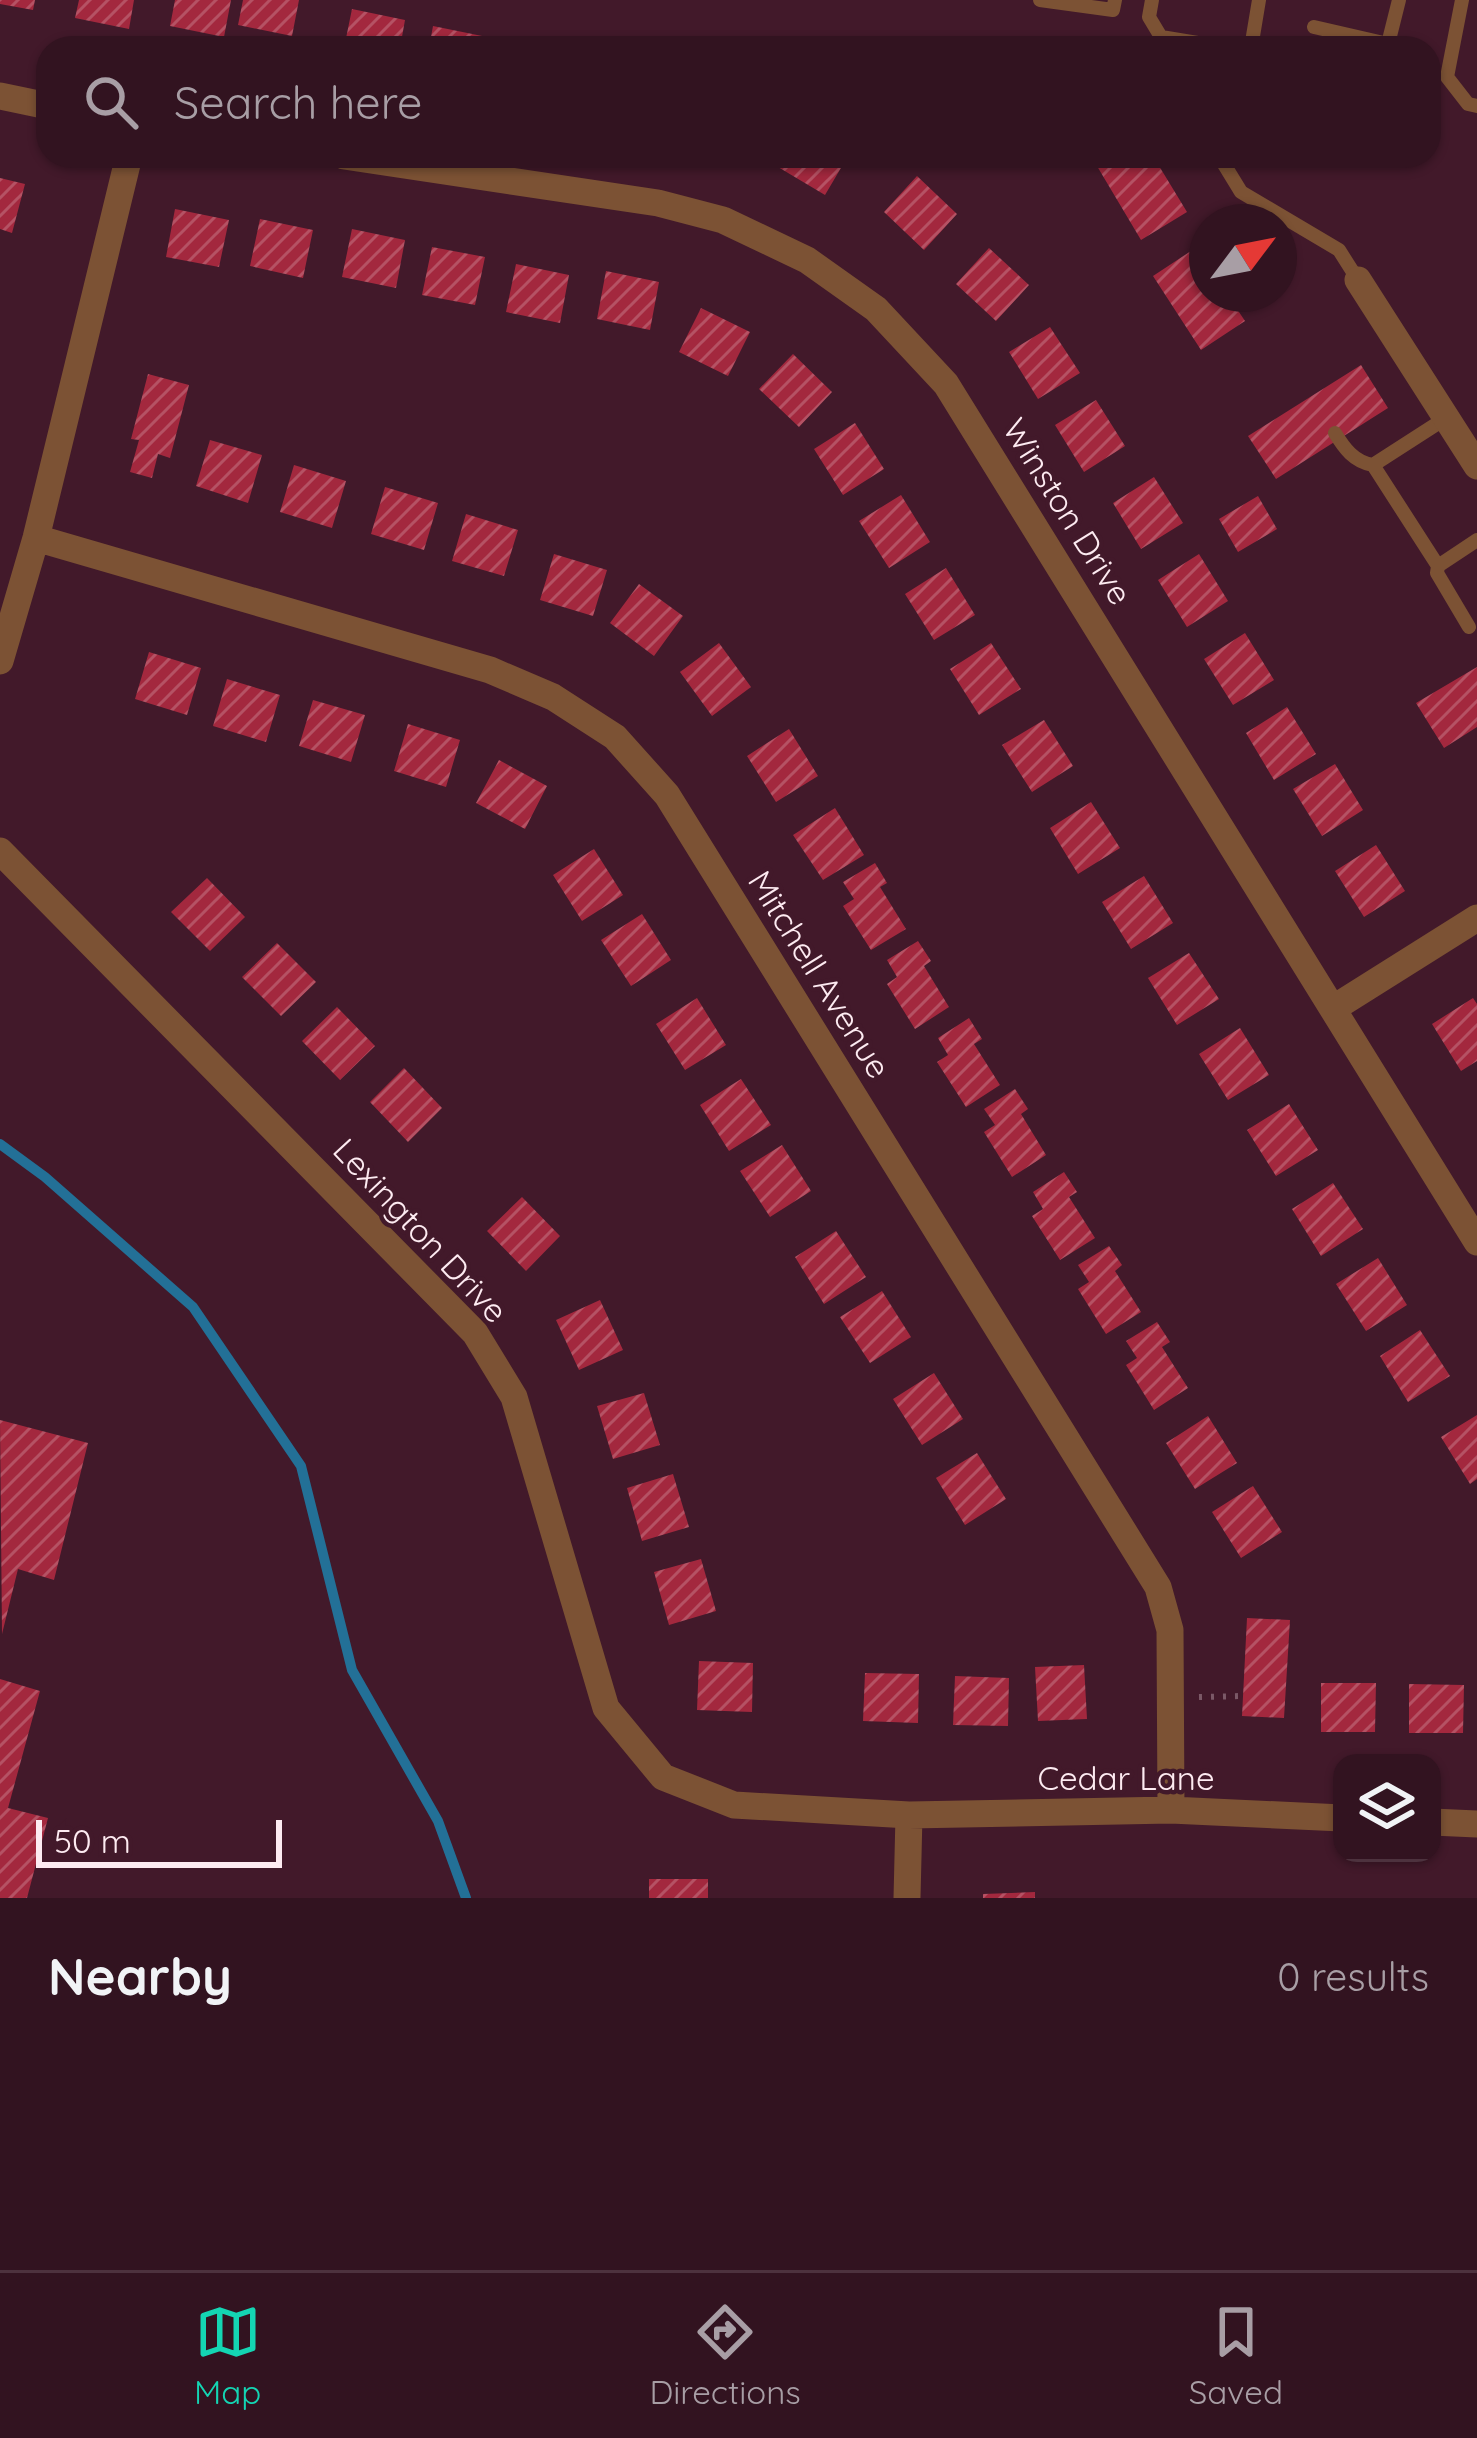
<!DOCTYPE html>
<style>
:root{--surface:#321320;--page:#3d202d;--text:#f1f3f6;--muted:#a89ea5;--line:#4d323e;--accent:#14d5b3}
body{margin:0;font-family:Quicksand,sans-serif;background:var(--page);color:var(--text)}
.controls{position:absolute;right:36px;bottom:36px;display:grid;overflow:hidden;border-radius:24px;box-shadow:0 3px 9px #0004}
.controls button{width:108px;height:108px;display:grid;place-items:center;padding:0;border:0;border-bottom:3px solid var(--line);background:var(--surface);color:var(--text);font:60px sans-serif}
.compass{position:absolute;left:1189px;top:204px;width:108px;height:108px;border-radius:50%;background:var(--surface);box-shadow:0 3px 9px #0004;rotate:58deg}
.scale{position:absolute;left:36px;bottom:30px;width:246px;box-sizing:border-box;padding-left:12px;border:6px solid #fdebf1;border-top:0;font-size:33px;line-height:42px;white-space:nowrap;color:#fdebf1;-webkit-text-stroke:9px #42192a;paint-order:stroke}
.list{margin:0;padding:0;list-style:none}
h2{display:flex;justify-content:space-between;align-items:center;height:156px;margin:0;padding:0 48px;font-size:51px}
h2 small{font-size:39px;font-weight:400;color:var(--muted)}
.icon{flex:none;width:66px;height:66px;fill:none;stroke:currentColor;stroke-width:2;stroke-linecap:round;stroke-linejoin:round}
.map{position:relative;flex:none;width:1477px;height:1898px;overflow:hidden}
.search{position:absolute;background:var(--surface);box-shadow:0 3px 9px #0004;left:36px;right:36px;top:36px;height:132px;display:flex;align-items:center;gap:30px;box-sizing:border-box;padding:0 42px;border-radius:36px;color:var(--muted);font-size:45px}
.sheet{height:372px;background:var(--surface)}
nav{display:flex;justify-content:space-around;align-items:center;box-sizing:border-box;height:168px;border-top:3px solid var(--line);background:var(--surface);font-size:33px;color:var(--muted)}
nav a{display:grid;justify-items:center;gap:6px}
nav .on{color:var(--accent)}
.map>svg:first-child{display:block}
</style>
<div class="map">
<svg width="1477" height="1898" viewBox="0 0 1477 1898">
<defs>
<pattern id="building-hatch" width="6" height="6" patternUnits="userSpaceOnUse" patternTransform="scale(3)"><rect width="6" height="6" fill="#a3283e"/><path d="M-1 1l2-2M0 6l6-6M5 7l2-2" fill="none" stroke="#b55264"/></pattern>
</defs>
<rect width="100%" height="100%" fill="#42192a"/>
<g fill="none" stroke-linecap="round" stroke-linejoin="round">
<path stroke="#237097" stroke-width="10" d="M0 1144 45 1177 193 1307 301 1466 352 1670 438 1821 466 1898"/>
</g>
<path fill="url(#building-hatch)" d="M0 0H35L33 10 0 4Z
M79 0H134L129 29 75 18Z
M175 0H231L224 37 170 26Z
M243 0H299L292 36 238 25Z
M352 9 405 20 400 48H344Z
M433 26 487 37 484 48H429Z
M784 156H848L825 195 778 167Z
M1091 156H1153L1187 212 1141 240Z
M917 176 957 214 924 250 884 212Z
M0 178 25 184 12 233 0 229Z
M175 209 229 220 219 267 166 257Z
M260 219 313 230 303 278 250 266Z
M352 229 405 240 396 288 342 277Z
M432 247 485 257 475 305 422 295Z
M1197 247 1207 263V294H1227L1245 321 1201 350 1153 276Z
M989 248 1029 285 996 321 956 284Z
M516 264 569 275 560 323 506 312Z
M606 271 659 282 650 330 597 319Z
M701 308 750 332 728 376 679 352Z
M1050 327 1080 373 1038 399 1009 352Z
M793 354 832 392 799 427 759 389Z
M1361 365 1388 408 1276 479 1248 436Z
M148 374 189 385 170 458 158 454 152 478 130 472 139 440 131 439Z
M1096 400 1125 446 1084 472 1055 425Z
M855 423 884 469 843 495 814 449Z
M210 440 262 455 248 503 196 486Z
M294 465 346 481 332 528 280 512Z
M1154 477 1183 523 1141 549 1113 503Z
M385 487 438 503 424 550 371 534Z
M901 495 930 542 889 568 859 521Z
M1258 496 1277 529 1238 552 1219 519Z
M466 514 518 530 504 576 452 561Z
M554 554 607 570 593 616 540 600Z
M1199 554 1228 601 1187 627 1158 580Z
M946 568 975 615 934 640 905 594Z
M639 584 683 616 654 656 610 623Z
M1245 633 1274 680 1233 705 1204 659Z
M719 643 751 687 712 716 680 672Z
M991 643 1021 689 979 715 950 669Z
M149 652 201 668 187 715 135 699Z
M1477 667V727L1444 748 1416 703Z
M227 679 280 695 266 742 213 726Z
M313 700 365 715 351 762 299 746Z
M1287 707 1316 754 1274 780 1246 733Z
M1044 720 1073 766 1032 792 1002 745Z
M408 724 460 740 446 787 394 771Z
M789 729 818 776 776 802 747 756Z
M499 760 547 786 525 829 476 803Z
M1335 764 1363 810 1322 836 1293 789Z
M1091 802 1120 848 1078 874 1050 828Z
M835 808 864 855 823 880 793 835Z
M1376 845 1405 891 1364 917 1335 871Z
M594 849 623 895 582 921 553 875Z
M875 863 887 883 880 887 906 929 871 950 843 906 854 899 843 882Z
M1144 876 1173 923 1131 949 1102 902Z
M207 878 245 917 210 951 171 912Z
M642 914 671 960 631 986 601 940Z
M918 941 931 961 924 966 949 1007 915 1029 887 984 897 977 887 960Z
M277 943 316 982 281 1016 242 977Z
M1189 953 1219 999 1177 1025 1148 978Z
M697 998 726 1045 685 1070 656 1024Z
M1473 998 1477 1004V1061L1461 1071 1432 1024Z
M337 1007 375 1046 340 1080 302 1041Z
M969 1018 982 1039 974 1044 1000 1085 966 1107 937 1062 948 1055 938 1038Z
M1240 1028 1269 1075 1228 1100 1199 1054Z
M404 1068 442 1108 408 1142 370 1102Z
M741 1079 771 1125 729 1151 700 1105Z
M1015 1089 1028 1109 1021 1114 1046 1155 1012 1177 984 1132 995 1125 984 1109Z
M1289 1104 1318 1150 1276 1176 1247 1130Z
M782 1145 811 1191 770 1217 740 1171Z
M1064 1172 1077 1192 1069 1197 1095 1238 1060 1260 1032 1216 1043 1209 1033 1192Z
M1333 1183 1363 1229 1321 1256 1292 1209Z
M522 1197 560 1236 526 1271 487 1231Z
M836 1231 866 1277 824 1304 795 1257Z
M1109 1246 1122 1265 1115 1271 1141 1312 1106 1334 1078 1289 1089 1282 1078 1265Z
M1378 1258 1407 1305 1366 1331 1336 1284Z
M882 1291 911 1337 870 1363 840 1317Z
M600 1300 623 1350 579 1370 556 1320Z
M1157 1322 1170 1342 1162 1347 1188 1388 1154 1410 1126 1365 1137 1358 1126 1341Z
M1420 1330 1450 1376 1408 1402 1380 1356Z
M934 1373 963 1419 922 1445 893 1399Z
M644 1393 660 1445 613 1459 597 1406Z
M1477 1415V1479L1470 1484 1441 1437Z
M1208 1416 1237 1463 1195 1489 1166 1443Z
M0 1420 88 1443 54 1580 18 1569 2 1634Z
M977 1453 1006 1499 965 1525 936 1478Z
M673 1474 689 1527 642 1541 627 1488Z
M1253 1486 1282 1532 1241 1558 1212 1512Z
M701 1559 716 1611 669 1625 654 1572Z
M1247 1618 1290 1620 1284 1718 1242 1716Z
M699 1661 753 1663 752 1712 697 1710Z
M1084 1665 1087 1719 1038 1721 1035 1667Z
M865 1673 919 1674 918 1723 863 1721Z
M955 1676 1009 1678 1008 1726 953 1725Z
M0 1679 40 1691 8 1808 48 1818 27 1898H0Z
M1321 1683H1376L1375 1732H1321Z
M1409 1684 1464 1685 1463 1733H1409Z
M649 1879H708V1898H649Z
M1035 1892V1898H983V1894Z"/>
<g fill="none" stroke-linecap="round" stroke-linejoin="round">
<path stroke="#7b5967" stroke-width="6" stroke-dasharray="3 9" stroke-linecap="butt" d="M1199 1697 1243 1696"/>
<path stroke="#7c5234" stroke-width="14" d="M1040 0 1113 10 1115 0
M1152 0 1149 17 1161 37 1228 48
M1462 0 1447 77 1468 104 1477 106
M1314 27 1388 44 1399 0
M1251 48 1259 0
M1219 156 1241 192 1339 250 1358 280
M1335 433C1344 448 1354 462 1373 465L1446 418
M1373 465 1438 566
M1469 627 1437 573 1438 566 1477 540"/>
<path stroke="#7c5234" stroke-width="27" d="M0 96 48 106
M344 156 658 203 723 220 807 260 876 309 946 384 1477 1242
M1358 280 1477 466
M36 538 490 670 553 697 615 737 667 795 1158 1587 1170 1630 1171 1810
M0 661 36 538 129 156
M0 851 475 1333 514 1397 606 1708 663 1777 734 1805 909 1815 1171 1810 1342 1818
M1334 1008 1477 918
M1432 1822 1477 1824
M907 1898 909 1815"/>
</g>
<g text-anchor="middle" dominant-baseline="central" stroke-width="9" stroke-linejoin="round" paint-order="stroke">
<g font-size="33" fill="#fdebf1" stroke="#42192a">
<text transform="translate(1068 511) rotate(58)">Winston Drive</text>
<text transform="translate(820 974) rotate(58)">Mitchell Avenue</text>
<text transform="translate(421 1230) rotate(47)">Lexington Drive</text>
<text x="1126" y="1777">Cedar Lane</text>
</g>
</g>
</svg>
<div class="controls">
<button><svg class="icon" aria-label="layers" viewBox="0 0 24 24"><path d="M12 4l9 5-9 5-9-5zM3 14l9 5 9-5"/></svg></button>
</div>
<svg class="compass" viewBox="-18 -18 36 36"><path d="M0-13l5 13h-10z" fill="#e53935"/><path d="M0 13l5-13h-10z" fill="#a89ea5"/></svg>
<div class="scale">50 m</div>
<div class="search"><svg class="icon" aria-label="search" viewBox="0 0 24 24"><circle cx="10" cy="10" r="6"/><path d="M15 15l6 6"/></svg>Search here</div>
</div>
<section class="sheet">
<h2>Nearby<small>0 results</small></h2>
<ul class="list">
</ul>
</section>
<nav>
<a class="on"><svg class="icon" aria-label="map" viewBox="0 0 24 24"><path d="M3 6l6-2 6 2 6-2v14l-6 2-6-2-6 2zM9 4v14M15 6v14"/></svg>Map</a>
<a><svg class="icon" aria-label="directions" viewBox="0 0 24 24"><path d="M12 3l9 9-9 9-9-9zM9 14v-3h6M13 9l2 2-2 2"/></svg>Directions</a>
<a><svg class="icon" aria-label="saved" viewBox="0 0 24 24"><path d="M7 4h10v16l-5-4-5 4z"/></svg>Saved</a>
</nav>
